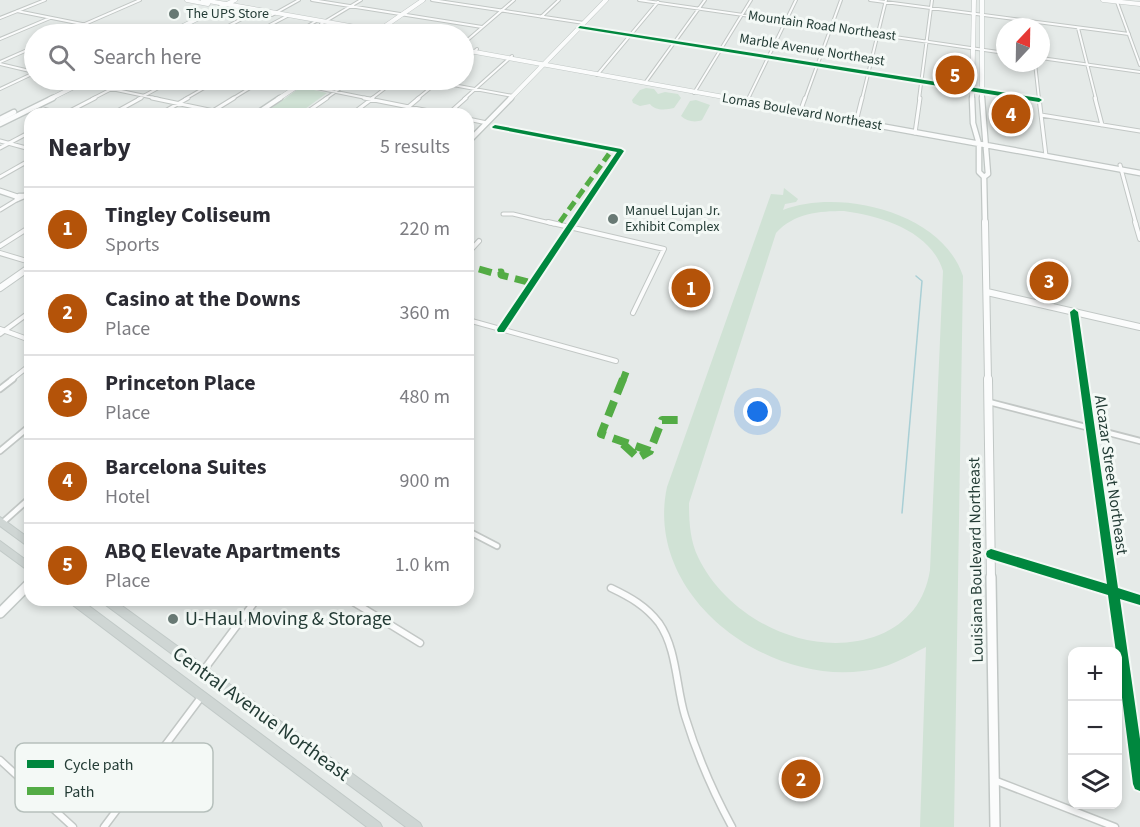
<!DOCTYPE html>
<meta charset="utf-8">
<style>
:root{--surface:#fff;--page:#f7f7f7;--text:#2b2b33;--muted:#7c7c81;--line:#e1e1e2;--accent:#b45309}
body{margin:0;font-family:"Source Sans 3",sans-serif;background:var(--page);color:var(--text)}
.controls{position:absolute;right:18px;bottom:18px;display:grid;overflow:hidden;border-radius:12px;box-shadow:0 3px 9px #0003}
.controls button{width:54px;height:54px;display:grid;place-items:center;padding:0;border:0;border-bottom:2px solid var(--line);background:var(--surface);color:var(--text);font:30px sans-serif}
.compass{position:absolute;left:996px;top:18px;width:54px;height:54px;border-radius:50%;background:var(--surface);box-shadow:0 3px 9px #0003;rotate:22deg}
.you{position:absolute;left:758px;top:412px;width:21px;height:21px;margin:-15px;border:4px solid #fff;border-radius:50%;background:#1a73e8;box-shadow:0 0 0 9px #1a73e833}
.badge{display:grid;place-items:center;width:39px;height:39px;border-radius:50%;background:var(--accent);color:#fff;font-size:20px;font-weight:700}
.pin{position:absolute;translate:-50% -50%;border:3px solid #fff;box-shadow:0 2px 6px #0006}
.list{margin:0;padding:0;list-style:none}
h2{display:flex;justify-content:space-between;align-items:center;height:78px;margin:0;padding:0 24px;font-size:26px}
h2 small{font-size:20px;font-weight:400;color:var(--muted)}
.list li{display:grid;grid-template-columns:39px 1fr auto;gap:18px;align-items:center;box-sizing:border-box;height:84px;padding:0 24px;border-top:2px solid var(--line)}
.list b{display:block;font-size:22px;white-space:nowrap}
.list p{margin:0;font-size:20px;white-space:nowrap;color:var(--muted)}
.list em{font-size:20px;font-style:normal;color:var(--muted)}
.icon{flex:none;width:33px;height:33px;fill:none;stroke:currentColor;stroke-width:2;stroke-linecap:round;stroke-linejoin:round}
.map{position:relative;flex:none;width:1140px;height:827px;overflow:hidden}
.search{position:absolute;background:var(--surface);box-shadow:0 3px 9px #0003;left:24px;top:24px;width:450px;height:66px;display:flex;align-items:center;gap:15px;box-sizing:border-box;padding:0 21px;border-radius:33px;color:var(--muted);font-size:22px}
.panel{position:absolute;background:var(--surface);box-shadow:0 3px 9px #0003;left:24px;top:108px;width:450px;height:498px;border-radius:18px}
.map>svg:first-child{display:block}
</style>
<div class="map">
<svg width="1140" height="827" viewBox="0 0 1140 827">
<rect width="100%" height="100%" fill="#e5eae8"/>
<path fill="#d0e2d5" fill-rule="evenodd" d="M301 87 327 93 298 114H263Z
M646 88 654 89 658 94 665 92 678 94 681 98 674 108C666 110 655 111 650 104L640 106 633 103 632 100 640 90Z
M696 100 710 105 702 120C695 123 686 121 681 116L690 101Z
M784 188 798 199 796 202 785 204 783 210C840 188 942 212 963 276L954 827H920L926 647C906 657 887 669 863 671 763 684 644 594 667 487L771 194 783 195ZM844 211C881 216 931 231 943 271L930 570C925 601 908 623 879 635 812 661 728 620 698 557 690 540 689 522 689 503L776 233C794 213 819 211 844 211Z"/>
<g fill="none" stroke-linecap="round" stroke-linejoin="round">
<path stroke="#a9cfd5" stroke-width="1.5" d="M902 513 922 281 916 276"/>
<defs>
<path id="street-far4" d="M312 0 482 27
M432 0 584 23
M639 0 1005 53
M870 0 1129 34
M1117 2 1140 65
M17 11 132 34
M272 15 299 0
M541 17 559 0
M0 18 45 0
M321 24 361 0
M580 27 1034 99
M1078 28 1096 99
M62 34 140 0
M213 34 255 12
M253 34 289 15
M294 34 318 20
M333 34 347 26
M0 39 50 18
M464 43 514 0
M1041 58 1140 72
M464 61 477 49
M0 62 34 47
M1035 63 1039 99
M0 64 34 72
M597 75 658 2
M69 80 159 99
M277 80 371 99
M426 80 513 96
M645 83 705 0
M0 89 34 73
M694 93 751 0
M92 99 129 80
M138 99 173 80
M185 99 218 80
M232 99 263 80
M325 99 352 80
M371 99 396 80
M417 99 439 81
M464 99 512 56
M748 99 796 0
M805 99 841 0
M862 99 886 0
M919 99 932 0"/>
<path id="street-far3" d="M152 98 228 114
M364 98 444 114
M1025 98 1039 100
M1039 98 1046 156
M1095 98 1102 125
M747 102 749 98
M43 109 63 114
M800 112 805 98
M64 114 95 98
M112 114 141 98
M160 114 188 98
M208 114 234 98
M304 114 327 98
M352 114 373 98
M400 114 419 98
M448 114 466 98
M1041 115 1140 131
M468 119 487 123
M856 122 862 98
M495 127 621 151 572 224
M915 133 920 98
M0 141 30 149
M0 148 30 132
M1120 165 1136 224
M0 177 30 160
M23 196 30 192
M0 210 18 199
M503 214H513L554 224"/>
<path id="street-far2" d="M548 222 664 249 633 313
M1135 222 1140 239
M0 246 30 227
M0 253 30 262
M468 253 479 241
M1074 312 1084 380
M468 320 616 361
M0 329 30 340
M501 330 573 222
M0 334 30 312
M11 380 30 365"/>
<path id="street-far1" d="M1083 379 1111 578
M0 389 13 379
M989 402 1140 441
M0 451 30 426
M2 523 30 498
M468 531 497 546"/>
<path id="street" d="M1111 577 1140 784
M611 588C630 597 646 606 659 623 677 649 676 687 685 716 697 755 713 792 732 827
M350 600 420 643
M203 671 256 600
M0 760 73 827
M994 780 1115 827
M104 827 202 696"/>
<path id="secondary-far4" d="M187 0 208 4
M203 0 395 34
M982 0V99
M1103 0 1140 4
M378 31 423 0
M167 34 235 0
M464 50 735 99
M50 99 88 80
M278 99 307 80
M510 99 606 0
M972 99 974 0"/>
<path id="secondary-far3" d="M726 98 1140 173
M972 98 973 123 979 144V172L984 177 985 224
M982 98 988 174 984 177
M256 114 280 98
M0 119 14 112
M0 124 53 98
M468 142 511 98
M0 191 18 197
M19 196H24L17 199Z"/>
<path id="secondary-far2" d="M985 222 988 380
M0 288 30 267
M987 292 1140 327"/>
<path id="secondary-far1" d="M988 379 991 578
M991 554 1069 578"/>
<path id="secondary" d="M991 577 995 827
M1064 577 1140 600
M0 613 30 583"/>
<path id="primary" d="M0 517 30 539V548L0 526Z
M0 541 30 563V572L0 550Z
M68 600H81L380 823 382 827H367L70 603Z
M101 600H114L420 823 422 827H406L103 603Z"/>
</defs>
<use href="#street-far4" stroke="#c2c7c5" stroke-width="4"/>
<use href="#street-far3" stroke="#c2c7c5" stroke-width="5"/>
<use href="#street-far2" stroke="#c2c7c5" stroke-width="6"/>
<use href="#street-far1" stroke="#c2c7c5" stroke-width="8"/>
<use href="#street" stroke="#c2c7c5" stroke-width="9"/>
<use href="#secondary-far4" stroke="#c1c7c5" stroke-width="5"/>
<use href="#secondary-far3" stroke="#c1c7c5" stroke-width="7"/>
<use href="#secondary-far2" stroke="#c1c7c5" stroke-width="8"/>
<use href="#secondary-far1" stroke="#c1c7c5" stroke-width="10"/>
<use href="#secondary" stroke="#c1c7c5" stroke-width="12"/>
<use href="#primary" stroke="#c1c9c7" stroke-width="2"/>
<use href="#street-far4" stroke="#fbfcfc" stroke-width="2"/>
<use href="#street-far3" stroke="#fbfcfc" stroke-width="3"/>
<use href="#street-far2" stroke="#fbfcfc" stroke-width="4"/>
<use href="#street-far1" stroke="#fbfcfc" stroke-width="4.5"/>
<use href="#street" stroke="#fbfcfc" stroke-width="6"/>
<use href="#secondary-far4" stroke="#fbfcfc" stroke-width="4"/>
<use href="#secondary-far3" stroke="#fbfcfc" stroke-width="4.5"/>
<use href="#secondary-far2" stroke="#fbfcfc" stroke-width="6"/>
<use href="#secondary-far1" stroke="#fbfcfc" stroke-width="8"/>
<use href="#secondary" stroke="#fbfcfc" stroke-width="9"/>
<use href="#primary" fill="#cfd6d4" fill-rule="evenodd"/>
<path stroke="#53ac45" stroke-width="5" stroke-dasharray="10 5" stroke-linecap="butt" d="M560 222 609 154"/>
<path stroke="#53ac45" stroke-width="7" stroke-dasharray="13 7" stroke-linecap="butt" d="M479 269 493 273 501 272V275L528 282
M623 380 626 372"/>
<path stroke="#53ac45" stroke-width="8" stroke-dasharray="16 8" stroke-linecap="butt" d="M623 379 601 434 650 451 662 420H681
M623 444 638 458 650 451"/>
<defs>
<path id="cycleway" d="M580 26 1039 98 1042 100 1039 102 578 28Z
M495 125 621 149 624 151 504 332H498L497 330 498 328 617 152 493 128 492 127Z
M1074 309 1078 312 1118 588 1140 595V605L1120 599 1140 739V791L1135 789 1133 784 1118 666V652H1116L1108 595 991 559 987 557 986 554 987 551 991 549 1107 584 1070 312Z"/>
</defs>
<use href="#cycleway" stroke="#f4f9f6" stroke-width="4"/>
<use href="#cycleway" fill="#00873e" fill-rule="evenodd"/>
</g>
<g fill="#687974" stroke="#f4f9f6" stroke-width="2">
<circle cx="174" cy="14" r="6"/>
<circle cx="613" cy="219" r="6"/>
<circle cx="173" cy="619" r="6"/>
</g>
<g text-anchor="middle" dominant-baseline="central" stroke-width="6" stroke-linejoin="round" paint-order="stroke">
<g font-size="14" fill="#243c36" stroke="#f4f9f6" text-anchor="start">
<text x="186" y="14">The UPS Store</text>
<text x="625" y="211">Manuel Lujan Jr.<tspan x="625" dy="16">Exhibit Complex</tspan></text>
</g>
<g font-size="14" fill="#243c36" stroke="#f4f9f6">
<text transform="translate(822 26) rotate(8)">Mountain Road Northeast</text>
<text transform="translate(812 50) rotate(9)">Marble Avenue Northeast</text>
<text transform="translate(802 112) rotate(10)">Lomas Boulevard Northeast</text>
</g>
<g font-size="16" fill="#243c36" stroke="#f4f9f6">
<text transform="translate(1111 475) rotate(82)">Alcazar Street Northeast</text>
<text transform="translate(976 560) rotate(-91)">Louisiana Boulevard Northeast</text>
</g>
<g font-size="20" fill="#243c36" stroke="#f4f9f6" text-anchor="start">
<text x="185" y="619">U-Haul Moving &amp; Storage</text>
</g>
<g font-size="20" fill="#243c36" stroke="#f4f9f6">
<text transform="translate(261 714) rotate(36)">Central Avenue Northeast</text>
</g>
</g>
<rect x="15" y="743" width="198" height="69" rx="9" fill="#f4f9f6" stroke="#b6c0bc" stroke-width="1.5"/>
<rect x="27" y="760" width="27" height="8" fill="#00873e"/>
<rect x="27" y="787" width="27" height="8" fill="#53ac45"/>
<g font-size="16" fill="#243c36">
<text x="64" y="770">Cycle path</text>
<text x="64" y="797">Path</text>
</g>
</svg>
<div class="controls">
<button>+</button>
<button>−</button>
<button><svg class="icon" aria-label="layers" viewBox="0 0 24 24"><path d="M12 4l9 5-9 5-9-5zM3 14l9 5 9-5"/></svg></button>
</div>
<svg class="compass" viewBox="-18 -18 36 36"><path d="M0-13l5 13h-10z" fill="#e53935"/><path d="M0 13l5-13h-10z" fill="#7c7c81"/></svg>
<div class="you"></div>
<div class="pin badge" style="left:691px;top:288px">1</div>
<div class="pin badge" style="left:801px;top:779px">2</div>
<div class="pin badge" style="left:1049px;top:281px">3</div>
<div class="pin badge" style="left:1011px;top:114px">4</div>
<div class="pin badge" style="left:955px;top:75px">5</div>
<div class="search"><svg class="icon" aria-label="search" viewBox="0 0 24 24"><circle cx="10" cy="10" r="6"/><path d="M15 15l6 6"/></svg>Search here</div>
<section class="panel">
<h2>Nearby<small>5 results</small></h2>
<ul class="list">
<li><span class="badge">1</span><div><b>Tingley Coliseum</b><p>Sports</p></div><em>220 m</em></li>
<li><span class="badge">2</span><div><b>Casino at the Downs</b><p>Place</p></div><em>360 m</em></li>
<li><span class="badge">3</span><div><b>Princeton Place</b><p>Place</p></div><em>480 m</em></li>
<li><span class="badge">4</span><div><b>Barcelona Suites</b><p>Hotel</p></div><em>900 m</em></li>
<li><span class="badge">5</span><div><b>ABQ Elevate Apartments</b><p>Place</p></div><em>1.0 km</em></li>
</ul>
</section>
</div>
